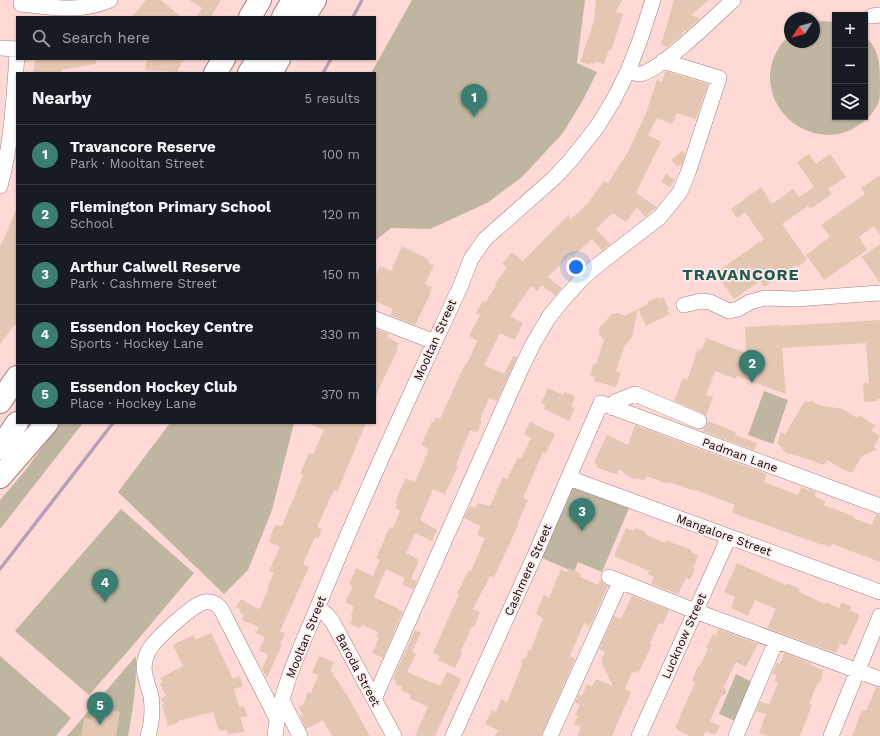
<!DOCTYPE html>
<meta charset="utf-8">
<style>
:root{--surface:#171b24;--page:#20242c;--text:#f1f3f6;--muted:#9ea1a6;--line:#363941;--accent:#3a7e71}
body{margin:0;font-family:"Work Sans",sans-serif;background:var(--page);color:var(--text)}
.controls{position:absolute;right:12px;top:12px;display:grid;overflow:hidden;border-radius:0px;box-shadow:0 1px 3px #0004}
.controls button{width:36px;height:36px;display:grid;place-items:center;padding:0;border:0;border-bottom:1px solid var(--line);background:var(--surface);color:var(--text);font:20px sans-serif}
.compass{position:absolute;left:784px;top:12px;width:36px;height:36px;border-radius:50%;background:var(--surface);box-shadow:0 1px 3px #0004;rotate:234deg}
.you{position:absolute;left:576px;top:267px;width:14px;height:14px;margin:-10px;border:3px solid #fff;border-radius:50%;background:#1a73e8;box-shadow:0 0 0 6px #1a73e833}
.badge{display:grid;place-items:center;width:26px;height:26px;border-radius:50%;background:var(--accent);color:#fff;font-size:13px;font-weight:700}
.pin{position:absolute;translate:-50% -33px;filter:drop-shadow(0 1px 2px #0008)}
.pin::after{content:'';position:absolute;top:21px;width:14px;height:12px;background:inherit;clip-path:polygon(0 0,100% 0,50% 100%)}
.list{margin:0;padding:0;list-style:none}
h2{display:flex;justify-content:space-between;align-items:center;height:52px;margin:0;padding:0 16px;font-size:17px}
h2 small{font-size:13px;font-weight:400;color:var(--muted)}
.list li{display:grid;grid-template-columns:26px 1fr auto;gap:12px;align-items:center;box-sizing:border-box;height:60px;padding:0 16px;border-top:1px solid var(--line)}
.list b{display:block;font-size:15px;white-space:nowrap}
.list p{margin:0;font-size:13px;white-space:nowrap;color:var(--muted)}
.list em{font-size:13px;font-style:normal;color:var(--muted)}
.icon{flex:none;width:22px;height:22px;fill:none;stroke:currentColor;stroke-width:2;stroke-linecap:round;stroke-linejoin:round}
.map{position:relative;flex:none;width:880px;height:736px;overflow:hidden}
.search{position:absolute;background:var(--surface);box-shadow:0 1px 3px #0004;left:16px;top:16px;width:360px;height:44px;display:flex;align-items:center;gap:10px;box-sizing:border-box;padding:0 14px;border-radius:0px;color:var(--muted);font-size:15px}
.panel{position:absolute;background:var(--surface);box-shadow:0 1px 3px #0004;left:16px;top:72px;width:360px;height:352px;border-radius:0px}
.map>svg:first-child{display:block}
</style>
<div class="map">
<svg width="880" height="736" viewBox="0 0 880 736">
<rect width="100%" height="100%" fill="#ffd9d5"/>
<path fill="#bfb6a1" d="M412 0H585L577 63 597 72 583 100 563 133 522 177 487 203 430 229 391 228 375 241V73H371Z
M822 21 835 22V117H865V36C880 51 880 64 880 86 880 90 880 96 879 101 876 109 870 117 863 122 826 153 771 124 770 78 770 61 778 45 790 35V42H814V22Z
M764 391 788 400 773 444 748 435Z
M60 423H83L0 529V500L24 472Z
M170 423H294L272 510 248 570 224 594 118 492Z
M569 478 632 501 602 572 578 562 574 572 535 555Z
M121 509 194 573 129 650 89 695 15 631Z
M0 656 71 718 56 736H0Z
M136 656C137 683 133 710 128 736H67Z
M736 674 752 682 735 721 719 714Z"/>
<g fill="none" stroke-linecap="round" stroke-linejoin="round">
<path stroke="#b6a0b9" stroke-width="3.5" d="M353 17 362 0
M323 73 331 59
M0 569 113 423"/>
</g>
<path fill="#e4c7b3" d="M146 0H161L181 17H132Z
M189 0H221L211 17H197L202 8Z
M596 0H622L616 12 623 14 611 51 609 50 604 64 595 61 594 64 590 63V65L580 62 594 21Z
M674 0H709L691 15 699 18V20L686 31H684L682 35 667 47 661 45Z
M35 59H96V64L61 70V73H33Z
M147 59H184L177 72 145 70Z
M665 71 708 84 696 119 677 113 672 124 657 118 648 135 661 142 636 193 657 207 645 217 637 207 626 222 613 213 596 229 610 244 602 250 592 239 572 257 570 255 548 277 562 288 555 296 542 285 537 291 531 286 510 316 523 323 515 340 500 333 484 365 504 374 513 356 517 357 497 401 489 398 480 420 482 421 477 433 470 430 456 465 458 466 445 494 433 489 420 520 437 530 432 541 415 533 406 553 419 560 411 579 417 581 413 590 402 584 405 578 386 569 374 597 403 611 383 658 372 653 379 638 376 636 378 632 362 625 360 628 350 624 353 617 351 616 354 606 345 602 353 586 349 584 356 568 373 576 380 560 376 558 386 536H385L390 527 393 528 400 511 395 508 397 504 395 503 405 478 415 482 429 449 421 445 432 421 434 422 436 417 440 419 465 364H467L477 341 469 336 480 315 476 313 483 301 485 303 496 285 495 284 507 267 502 264 512 252 523 261 568 215 571 219 588 203 604 181 608 183 628 152 646 113 657 80 662 82Z
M682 151 685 154 682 164 678 167 671 160Z
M809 154 816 164 830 154 846 177 828 189 832 194 810 209 808 206 782 224 807 260 798 267 796 265 764 287 760 281 734 299 715 273 764 239 745 212 737 218 731 209 761 187 772 204 793 189 799 197 814 187 797 162Z
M666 174 675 180 670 187 661 182Z
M880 175V235L874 226 859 237 867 250 824 280 806 255 830 237 821 225 865 194 861 188Z
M17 208V322L0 344V247Z
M880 244V283L862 257Z
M402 246 426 258 429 260 428 263 434 265 425 284 432 287 429 297 415 325 390 315 393 309 375 301V277L380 266 391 271Z
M658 297 659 299 663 297 669 309 667 310 670 314 646 326 638 309 648 304 647 302Z
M638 309 632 338 625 345 616 371 621 373 616 387 594 381 595 377 590 375 593 364H596L604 340 599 334V328L612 314 618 313 624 316Z
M880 320V399H877V401L864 402 863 383H869L866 343 782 348 786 394 737 376 736 379 715 371 706 395 713 397 706 416 702 413 674 401 683 378 687 380 698 349 702 350 706 338 746 353 745 327 781 325V326Z
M375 329 389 334 387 337 399 343 396 349H398L375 397Z
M548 388 563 395 564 392 575 396 571 407 575 408 569 421 544 409 545 405 541 403Z
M810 400 818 405 843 409 857 418 859 415 876 426 871 430 880 436 874 447 877 450 862 456 852 473 842 469 827 460 824 465 789 453V455L782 450 783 449 777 443 781 432 785 434 805 401 809 402Z
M708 421 736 432 735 435 757 443 754 450 703 431Z
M530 422 555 434 546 453 543 452 523 498 528 500 518 522 519 523 515 532 494 577 490 576 473 609 480 612 474 627 472 626 465 642 460 652 462 653 455 668 438 660 440 656 433 653 459 594 457 593 469 570 471 571 485 538 477 535 481 526 464 518 470 506 475 508 478 503 490 506 503 477 507 479 518 457 521 459 531 438 524 434Z
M308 423H366L337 492 334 490 317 527 322 529 318 539 315 537 303 564 309 567 280 631 285 634 280 644 282 645 267 678 262 669 268 655 259 650 265 637 256 633 259 627 242 620 244 615 239 612 241 610 236 607 241 599 258 609 260 608 269 587 268 586 274 573 269 571 280 547 269 542 272 532 275 525 282 526 303 475 300 474 302 469 309 453 313 454 324 430Z
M635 425 767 474 764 482 798 495 801 487 816 492 814 496 825 501 824 505 853 516V518L872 525 876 514 880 515V562L832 544 831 547 822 544V545L741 516 732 512 735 505 696 490 695 491 669 482 668 484 647 476 645 481 637 478 635 479 631 478 619 469 617 474 615 473V474L596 467 597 464 594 463 606 436 608 435 628 445Z
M626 528 634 531 636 528 646 532 645 534 665 543 666 540 680 546 681 545 692 550 691 552 698 556 693 568 695 569 690 580 686 578 678 594 651 584 654 577 648 574 649 571 614 556Z
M737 563 786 585 787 583 800 589 799 592 825 604 826 602 839 608 842 602 852 607 850 610 860 615 846 646 840 643 836 653 767 628 776 609 755 600 748 616 731 608 735 597 724 592Z
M569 568 581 574 580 577 598 585 600 579 602 583 608 586 590 626 584 623 570 656 575 659 541 736H495L498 730 485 724 492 710 496 712 501 699 507 702 522 665 521 660 526 657 529 649 531 650 543 618 536 614 544 595 549 598 561 569 567 572Z
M632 596 669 610 663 624 659 623 650 643 652 644 639 672 637 671 636 673 632 672 625 689 631 692 612 736H577L581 727 574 724 578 716 575 715 580 705 575 703 579 694 582 696 587 684 592 687 596 679 613 686 602 663V659L605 652 599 649 614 616 621 619Z
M718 629 758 644 746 667 736 662 724 687 726 691V694L721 696 710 721 720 726 715 735 706 731 703 736H689L677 730V729L675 728 695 682 692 681 698 666H700L708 649 706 648 713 634 716 636Z
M415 630 421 633 412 652 416 654 407 672 440 686 447 672 460 678 461 679 435 736H415L428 707 409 698 411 695 401 690 402 687 395 684 396 681 393 679Z
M211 633 233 679 240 676 243 686 234 689 239 707 244 706 247 716 240 718 245 732 228 734 227 730 219 731 213 712 178 721V723L168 726 162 705 164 704 161 698 166 696 160 684 163 682 160 678 183 666 173 645 193 635 196 640Z
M784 653 810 663V665L823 670 822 674H823L820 683 818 682 809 704 812 705 800 736H767L759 733 766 714 756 711 760 701 769 705 778 683 774 682 777 675 772 674 777 663 780 664Z
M319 656 334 662 330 671 334 673 333 677 336 678 345 693H346L370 736H332L323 720 306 729 300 716 303 715 298 707 304 704 308 692 311 693 318 675 312 673Z
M876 687 880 688V736H852L862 710 866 711Z
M92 707 120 712 116 736H81L84 718 90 719Z"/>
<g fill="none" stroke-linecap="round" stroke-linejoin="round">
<defs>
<path id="minor" d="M21 4C50 7 82 13 110 0
M872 16 880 15
M0 48 17 49
M628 71C631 72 636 74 640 74 660 71 716 16 733 0
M0 186C12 143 14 98 17 54
M684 305 701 301 710 302 729 311 738 309 750 302 765 298 795 299 880 293
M375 319 435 342
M613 408 615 402 635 394 699 421
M569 478 880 592
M609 577 695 611 880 679
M317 608 326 614 332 621 394 736
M374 699 519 373 533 344 549 317 561 302 580 281 594 268 660 217 680 192 688 173 719 78 663 61
M282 700 300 736
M148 736C152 723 153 710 151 696 148 684 142 673 145 660 146 656 148 651 151 647 159 636 193 604 205 602 212 601 217 604 221 609L277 719
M275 736C280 686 305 640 323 594 366 489 414 387 461 285L471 259 485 239 554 178 570 161 597 127 613 101 628 71 640 40 653 0
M453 736 535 555 601 403 880 506
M550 736 620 582
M639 736 729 537
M736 736 776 641
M831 736 880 616"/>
<path id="highway" d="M250 17 260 0
M283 17 293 0
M304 17 315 0
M215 73 224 59
M249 73 258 59
M271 73 279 59
M0 402 17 377
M0 448 17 423
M0 477 47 423"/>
</defs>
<use href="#minor" stroke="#a17f7c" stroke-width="16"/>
<use href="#highway" stroke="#a17f7c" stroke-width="24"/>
<use href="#minor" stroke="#fff" stroke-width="15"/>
<use href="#highway" stroke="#fff" stroke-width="22"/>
</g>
<g text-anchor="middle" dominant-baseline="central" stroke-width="3.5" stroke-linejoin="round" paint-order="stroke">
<g font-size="12" fill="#140807" stroke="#fceceb">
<text transform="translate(435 340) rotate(-66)">Mooltan Street</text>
<text transform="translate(740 455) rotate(20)">Padman Lane</text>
<text transform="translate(724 535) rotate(20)">Mangalore Street</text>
<text transform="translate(528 570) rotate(-66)">Cashmere Street</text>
<text transform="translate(684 636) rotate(-66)">Lucknow Street</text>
<text transform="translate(306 637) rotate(-68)">Mooltan Street</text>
<text transform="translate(358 670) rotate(62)">Baroda Street</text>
</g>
<g font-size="16" font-weight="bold" letter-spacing="1" fill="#235a50" stroke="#fceceb">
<text x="741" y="274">TRAVANCORE</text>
</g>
</g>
</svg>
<div class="controls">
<button>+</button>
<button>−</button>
<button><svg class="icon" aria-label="layers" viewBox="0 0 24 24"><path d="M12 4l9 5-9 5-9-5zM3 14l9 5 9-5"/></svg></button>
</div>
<svg class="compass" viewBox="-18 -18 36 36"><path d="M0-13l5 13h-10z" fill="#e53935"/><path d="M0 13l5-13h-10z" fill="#9ea1a6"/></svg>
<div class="you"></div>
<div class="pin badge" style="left:474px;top:117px">1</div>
<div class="pin badge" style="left:752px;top:383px">2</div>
<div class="pin badge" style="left:582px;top:531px">3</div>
<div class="pin badge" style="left:105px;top:602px">4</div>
<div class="pin badge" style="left:100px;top:725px">5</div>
<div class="search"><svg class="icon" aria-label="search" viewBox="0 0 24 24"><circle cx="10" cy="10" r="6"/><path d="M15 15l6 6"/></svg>Search here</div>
<section class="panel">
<h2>Nearby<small>5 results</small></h2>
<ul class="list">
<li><span class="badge">1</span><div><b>Travancore Reserve</b><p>Park · Mooltan Street</p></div><em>100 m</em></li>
<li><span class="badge">2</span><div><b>Flemington Primary School</b><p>School</p></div><em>120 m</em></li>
<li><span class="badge">3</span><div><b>Arthur Calwell Reserve</b><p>Park · Cashmere Street</p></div><em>150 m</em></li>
<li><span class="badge">4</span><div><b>Essendon Hockey Centre</b><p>Sports · Hockey Lane</p></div><em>330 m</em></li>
<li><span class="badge">5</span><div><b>Essendon Hockey Club</b><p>Place · Hockey Lane</p></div><em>370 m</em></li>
</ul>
</section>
</div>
